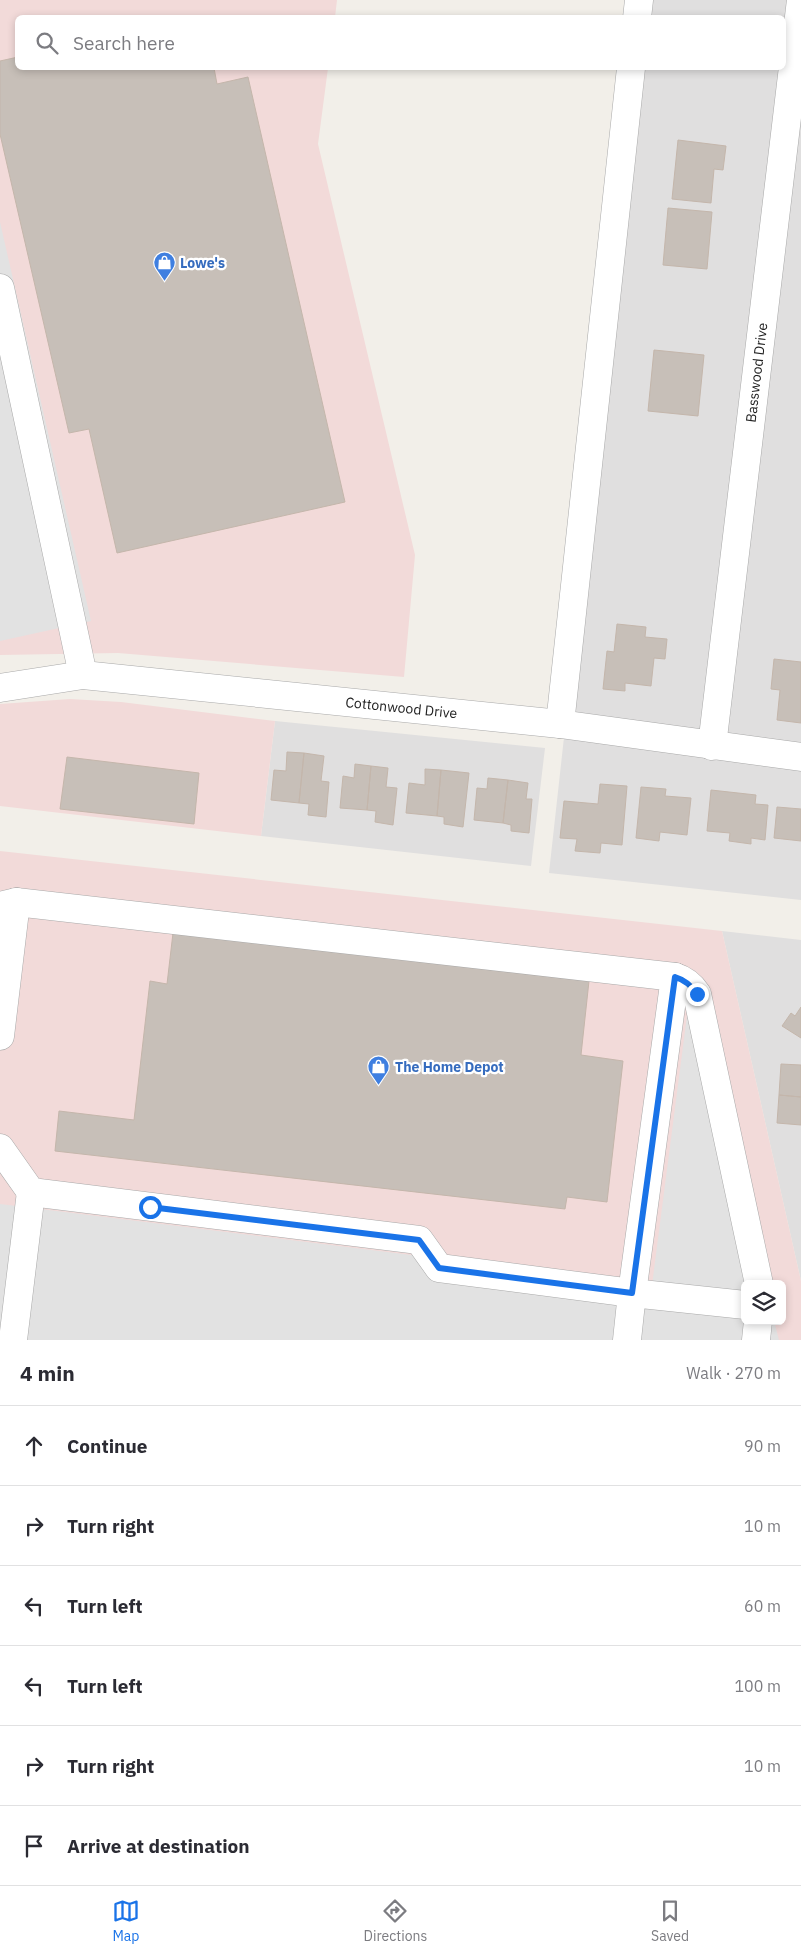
<!DOCTYPE html>
<meta charset="utf-8">
<style>
:root{--surface:#fff;--page:#f2f2f3;--text:#2b2b33;--muted:#7c7c81;--line:#e1e1e2;--accent:#1a73e8}
body{margin:0;font-family:"IBM Plex Sans",sans-serif;background:var(--page);color:var(--text)}
.controls{position:absolute;right:15px;bottom:15px;display:grid;overflow:hidden;border-radius:8px;box-shadow:0 2px 8px #0003}
.controls button{width:45px;height:45px;display:grid;place-items:center;padding:0;border:0;border-bottom:1px solid var(--line);background:var(--surface);color:var(--text);font:25px sans-serif}
.stop{position:absolute;width:15px;height:15px;margin:-11px;border:4px solid #1a73e8;border-radius:50%;background:#fff}
.stop.end{background:#1a73e8;border-color:#fff;box-shadow:0 1px 5px #0008}
.list{margin:0;padding:0;list-style:none}
h2{display:flex;justify-content:space-between;align-items:center;height:65px;margin:0;padding:0 20px;font-size:21px}
h2 small{font-size:16px;font-weight:400;color:var(--muted)}
.list li{display:grid;grid-template-columns:32px 1fr auto;gap:15px;align-items:center;box-sizing:border-box;height:80px;padding:0 20px;border-top:1px solid var(--line)}
.list b{display:block;font-size:19px;white-space:nowrap}
.list em{font-size:16px;font-style:normal;color:var(--muted)}
.icon{flex:none;width:28px;height:28px;fill:none;stroke:currentColor;stroke-width:2;stroke-linecap:round;stroke-linejoin:round}
.map{position:relative;flex:none;width:801px;height:1340px;overflow:hidden}
.search{position:absolute;background:var(--surface);box-shadow:0 2px 8px #0003;left:15px;right:15px;top:15px;height:55px;display:flex;align-items:center;gap:12px;box-sizing:border-box;padding:0 18px;border-radius:8px;color:var(--muted);font-size:19px}
.sheet{height:545px;background:var(--surface)}
nav{display:flex;justify-content:space-around;align-items:center;box-sizing:border-box;height:70px;border-top:1px solid var(--line);background:var(--surface);font-size:14px;color:var(--muted)}
nav a{display:grid;justify-items:center;gap:2px}
nav .on{color:var(--accent)}
.map>svg:first-child{display:block}
</style>
<div class="map">
<svg width="801" height="1340" viewBox="0 0 801 1340">
<rect width="100%" height="100%" fill="#f2efe9"/>
<path fill="#e0dfdf" d="M645 0H801V900L549 873 638 68H784V18L643 17Z
M275 721 545 748 531 866 261 836Z
M722 931 801 940V1281Z"/>
<path fill="#f2dad9" fill-rule="evenodd" d="M0 0H337L335 17 18 18V68H328L318 144 415 555 404 677 118 653 0 655Z
M70 699 121 702 275 721 261 836 0 806V704Z
M0 851 722 931 801 1281V1340H0ZM745 1284H782V1321H745Z"/>
<path fill="#e2e2e2" d="M0 222 91 621 0 641Z
M688 1008 764 1284H745V1321H774L779 1340H0V1204L652 1285Z"/>
<path fill="#c7bfb8" stroke="#c4b6ab" d="M18 57V68H214L217 84 248 77 345 502 117 553 89 429 69 433 0 134V61Z
M678 140 726 146 723 170 714 169 711 203 672 199Z
M668 208 712 212 707 269 663 265Z
M654 350 704 355 698 416 648 411Z
M617 624 646 627 645 637 667 639 665 659 654 658 651 686 625 683V691L603 689 607 651 614 652Z
M774 659 801 662V723L777 720 780 690 771 689Z
M287 752 304 753 299 803 271 800 274 770 286 771Z
M304 753 324 756 321 781 329 782 326 817 308 815 309 804 299 803Z
M67 757 199 773 194 824 60 809Z
M355 764 371 766 367 810 340 808 343 776 354 778Z
M371 766 388 768 386 787 397 788 393 825 375 822 376 811 367 810Z
M425 769 441 770 437 816 406 813 409 783 425 785Z
M441 770 469 773 463 827 444 824V817L437 816Z
M488 778 508 780 503 823 474 820 477 788 487 789Z
M508 780 528 783 526 799H532L529 833 511 831V825L503 823Z
M600 784 627 786 622 845 601 843 600 853 575 851 577 839 560 838 564 801 598 804Z
M641 787 666 789 665 796 691 798 687 835 660 832 659 841 636 838Z
M711 790 756 795 755 804 768 805 765 840 751 838V844L729 841 730 833 707 831Z
M777 807 801 809V841L774 838Z
M173 933 589 981 581 1055 623 1061 607 1202 567 1197 565 1209 55 1151 59 1111 134 1120 150 981 167 984Z
M801 1007V1038L782 1026 791 1013 795 1016Z
M781 1064 801 1065V1097L779 1095Z
M779 1095 801 1097V1125L777 1123Z"/>
<g fill="none" stroke-linecap="round" stroke-linejoin="round">
<defs>
<g id="minor">
<path d="M637 18 639 0"/>
<path d="M0 288 83 675"/>
<path id="s1" d="M0 688 83 675 560 724 801 757"/>
<path d="M560 724 631 68"/>
<path id="s2" d="M712 746 801 0"/>
<path d="M0 906 16 902 675 977 632 1293 439 1268 419 1240 31 1192 0 1148"/>
<path d="M675 977C685 980 691 985 697 994L759 1284"/>
<path d="M0 1036 16 902"/>
<path d="M13 1340 31 1192"/>
<path d="M627 1340 632 1293 745 1305"/>
<path d="M756 1340 758 1321"/>
</g>
</defs>
<use href="#minor" stroke="#a9a9a9" stroke-width="29"/>
<use href="#minor" stroke="#fff" stroke-width="28"/>
</g>
<g fill="none" stroke-linecap="round" stroke-linejoin="round">
<path stroke="#1a73e8" stroke-width="6" d="M150 1207 419 1240 439 1268 632 1293 675 977C685 980 691 985 697 994"/>
</g>
<defs>
<symbol id="shop-pin" viewBox="-11 -11 22 30"><path d="M0 17L-7.5 6A9.5 9.5 0 1 1 7.5 6Z" fill="#3f7fe0" stroke="#fff"/><path d="M-5-2.5h2.3a2.7 3.5 0 0 1 5.4 0H5L5.5 6h-11ZM-1.5-2.5h3a1.5 2.3 0 0 0-3 0Z" fill="#fff"/></symbol>
</defs>
<g fill-rule="evenodd">
<use href="#shop-pin" x="152" y="250" width="25" height="34"/>
<use href="#shop-pin" x="366" y="1054" width="25" height="34"/>
</g>
<g text-anchor="middle" dominant-baseline="central" stroke-width="4.5" stroke-linejoin="round" paint-order="stroke">
<g font-size="14" font-weight="bold" fill="#366cbe" stroke="#fff" text-anchor="start">
<text x="180" y="263">Lowe's</text>
<text x="395" y="1067">The Home Depot</text>
</g>
<g font-size="14" fill="#222" stroke="#fff">
<text stroke="none"><textPath href="#s2" startOffset="376">Basswood Drive</textPath></text>
<text stroke="none"><textPath href="#s1" startOffset="404">Cottonwood Drive</textPath></text>
</g>
</g>
</svg>
<div class="controls">
<button><svg class="icon" aria-label="layers" viewBox="0 0 24 24"><path d="M12 4l9 5-9 5-9-5zM3 14l9 5 9-5"/></svg></button>
</div>
<div class="stop" style="left:150px;top:1207px"></div>
<div class="stop end" style="left:697px;top:994px"></div>
<div class="search"><svg class="icon" aria-label="search" viewBox="0 0 24 24"><circle cx="10" cy="10" r="6"/><path d="M15 15l6 6"/></svg>Search here</div>
</div>
<section class="sheet">
<h2>4 min<small>Walk · 270 m</small></h2>
<ul class="list">
<li><svg class="icon" aria-label="ahead" viewBox="0 0 24 24"><path d="M12 20V5M6 11l6-6 6 6"/></svg><div><b>Continue</b></div><em>90 m</em></li>
<li><svg class="icon" aria-label="right" viewBox="0 0 24 24"><path d="M7 20v-9h11M14 6l5 5-5 5"/></svg><div><b>Turn right</b></div><em>10 m</em></li>
<li><svg class="icon" aria-label="left" viewBox="0 0 24 24"><path d="M17 20v-9H6M10 6l-5 5 5 5"/></svg><div><b>Turn left</b></div><em>60 m</em></li>
<li><svg class="icon" aria-label="left" viewBox="0 0 24 24"><path d="M17 20v-9H6M10 6l-5 5 5 5"/></svg><div><b>Turn left</b></div><em>100 m</em></li>
<li><svg class="icon" aria-label="right" viewBox="0 0 24 24"><path d="M7 20v-9h11M14 6l5 5-5 5"/></svg><div><b>Turn right</b></div><em>10 m</em></li>
<li><svg class="icon" aria-label="arrive" viewBox="0 0 24 24"><path d="M6 21V4h12l-3 4 3 4H6"/></svg><div><b>Arrive at destination</b></div></li>
</ul>
</section>
<nav>
<a class="on"><svg class="icon" aria-label="map" viewBox="0 0 24 24"><path d="M3 6l6-2 6 2 6-2v14l-6 2-6-2-6 2zM9 4v14M15 6v14"/></svg>Map</a>
<a><svg class="icon" aria-label="directions" viewBox="0 0 24 24"><path d="M12 3l9 9-9 9-9-9zM9 14v-3h6M13 9l2 2-2 2"/></svg>Directions</a>
<a><svg class="icon" aria-label="saved" viewBox="0 0 24 24"><path d="M7 4h10v16l-5-4-5 4z"/></svg>Saved</a>
</nav>
